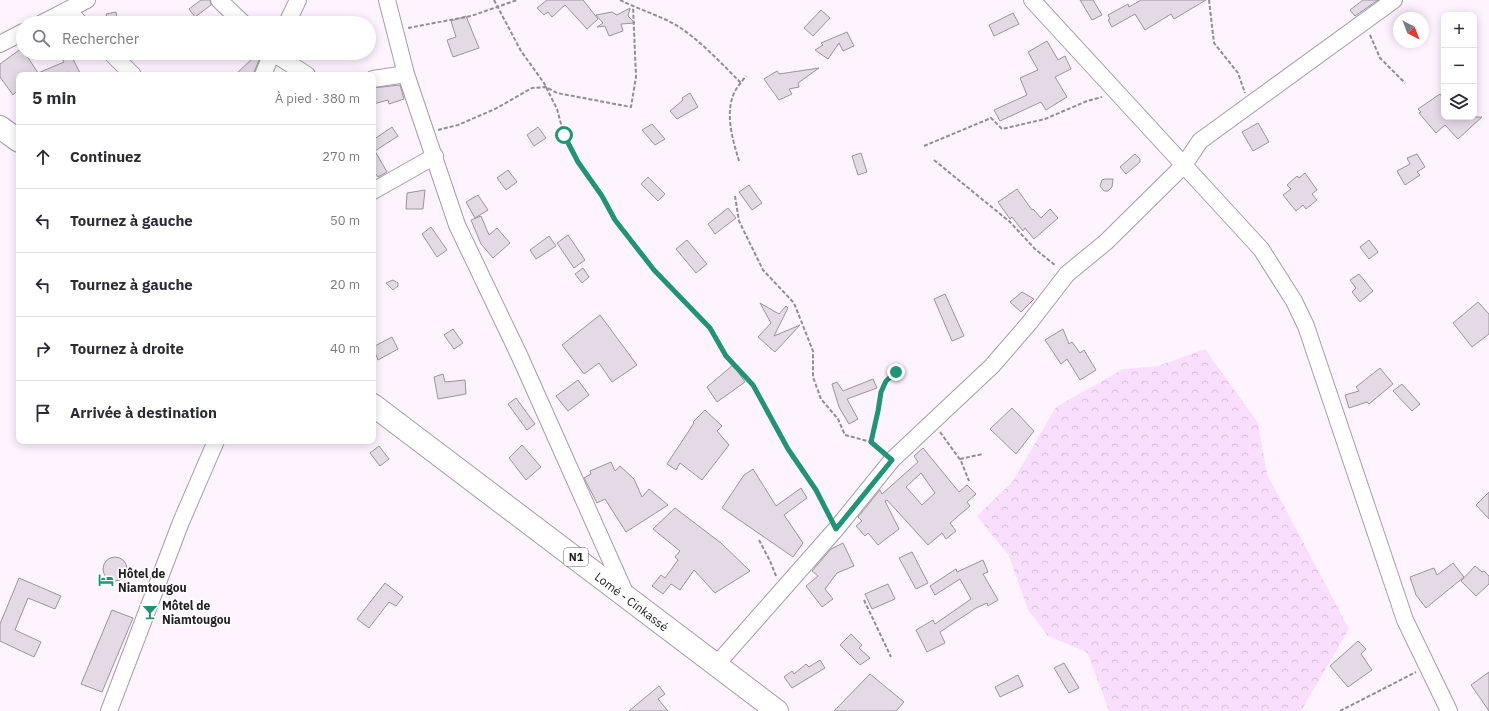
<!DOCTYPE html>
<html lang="fr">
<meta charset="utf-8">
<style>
:root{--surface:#fff;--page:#f7f7f7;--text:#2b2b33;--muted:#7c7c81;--line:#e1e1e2}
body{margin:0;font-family:"IBM Plex Sans",sans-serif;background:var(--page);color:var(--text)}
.controls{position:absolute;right:12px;top:12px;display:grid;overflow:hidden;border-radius:8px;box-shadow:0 2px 10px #0003}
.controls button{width:36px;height:36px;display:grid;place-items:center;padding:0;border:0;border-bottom:1px solid var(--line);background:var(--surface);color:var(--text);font:20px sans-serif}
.compass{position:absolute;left:1393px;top:12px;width:36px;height:36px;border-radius:50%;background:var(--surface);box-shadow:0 2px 10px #0003;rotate:138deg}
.stop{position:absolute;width:12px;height:12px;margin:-9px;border:3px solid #209477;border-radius:50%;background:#fff}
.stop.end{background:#209477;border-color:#fff;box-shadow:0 1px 4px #0008}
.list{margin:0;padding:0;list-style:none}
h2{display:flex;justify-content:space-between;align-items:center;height:52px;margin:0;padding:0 16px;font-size:17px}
h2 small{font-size:13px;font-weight:400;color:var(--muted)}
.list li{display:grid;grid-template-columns:26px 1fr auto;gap:12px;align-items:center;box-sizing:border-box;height:64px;padding:0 16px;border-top:1px solid var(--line)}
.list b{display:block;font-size:15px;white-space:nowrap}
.list em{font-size:13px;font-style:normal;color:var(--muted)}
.icon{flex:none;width:22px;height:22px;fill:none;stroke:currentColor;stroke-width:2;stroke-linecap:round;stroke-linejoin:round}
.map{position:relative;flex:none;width:1489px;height:711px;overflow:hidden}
.search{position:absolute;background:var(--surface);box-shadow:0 2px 10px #0003;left:16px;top:16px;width:360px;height:44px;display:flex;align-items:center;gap:10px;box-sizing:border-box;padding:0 14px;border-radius:22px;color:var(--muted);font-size:15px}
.panel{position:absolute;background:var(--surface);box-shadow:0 2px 10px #0003;left:16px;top:72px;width:360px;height:372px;border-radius:8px}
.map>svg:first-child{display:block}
</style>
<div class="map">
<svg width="1489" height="711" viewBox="0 0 1489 711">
<defs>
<pattern id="forest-crowns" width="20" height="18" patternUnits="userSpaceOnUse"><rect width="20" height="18" fill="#f9dffd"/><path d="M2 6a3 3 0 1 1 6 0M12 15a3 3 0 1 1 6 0" fill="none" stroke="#d5bfd9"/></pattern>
</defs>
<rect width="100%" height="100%" fill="#fef4ff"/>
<path fill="url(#forest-crowns)" d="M1205 349 1258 423 1267 474 1349 629 1301 711H1109L1087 652 1048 636 1028 610 1009 556 977 516 1013 481 1056 407 1123 369 1158 366Z"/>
<path fill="#e3dae5" stroke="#9c949d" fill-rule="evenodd" d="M201 0H210L211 5 195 17 189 9Z
M547 0H583L598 19 587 29 565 5 552 17 548 12 544 15 537 8Z
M1080 0H1093L1102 15 1092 20Z
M1141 0H1206L1174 19 1171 14 1145 30 1135 14 1112 27 1108 20 1110 19 1108 15 1128 4 1129 7Z
M1363 0H1378L1355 16 1350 10Z
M630 8 628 16 635 23 621 24 623 31 609 36 605 26 597 27 603 23 596 15 612 12 617 15Z
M821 10 830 18 813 36 804 28Z
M116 12 118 23H108L106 14Z
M1013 13 1019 24 994 36 989 25Z
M466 16 479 48 453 57 447 40 456 37 451 21Z
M847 32 854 46 843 51 839 43 828 59 815 50 823 45 821 43Z
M1047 41 1058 60 1065 56 1071 69 1055 77 1067 97 1046 110 1041 102 1000 121 994 110 1027 95 1020 78 1038 70 1028 52Z
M22 48 23 53H25L38 73 64 62 59 53H70L81 75H70L69 72 62 75H19V89L13 95 0 77V64Z
M255 56 259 60 253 75H235Z
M819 68 798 83 799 87 789 89 792 94 779 100 764 79 777 71 779 74Z
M400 85 404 99 389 104 388 100 373 104V88Z
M690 93 698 107 677 119 670 111 683 100 682 98Z
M1440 94 1444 99V117H1482L1458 139 1445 125 1436 133 1419 113 1421 112 1418 109Z
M1258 123 1269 142 1253 151 1242 132Z
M652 124 665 139 655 145 642 130Z
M392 127 398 136 375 151 387 172 378 177 373 170V140Z
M538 127 546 138 534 146 527 135Z
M861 153 867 172 858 175 852 156Z
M1135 154 1140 159V162L1126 174 1120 167Z
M1417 154 1425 167 1417 172 1420 175 1405 185 1397 171 1410 164 1407 158Z
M508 170 517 182 506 190 497 178Z
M1305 173 1317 190 1312 194 1317 200 1306 209 1303 205 1296 211 1283 195 1291 189 1287 185 1297 176 1299 178Z
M648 177 665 194 658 201 641 184Z
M1105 179H1113L1112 187 1108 191H1104L1100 186 1102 180Z
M749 185 762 203 752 210 739 192Z
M1017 189 1032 210 1033 209 1041 218 1050 209 1058 218 1034 239 1025 228 1023 231 1012 217 1010 219 998 202Z
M425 190 423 209H406L407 193Z
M478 195 488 210 475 218 466 202Z
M728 208 736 218 715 234 708 224Z
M481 216 489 235 497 228 510 243 493 258 481 244 471 220Z
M431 227 447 250 437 257 422 234Z
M568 235 585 260 574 268 557 243Z
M549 236 556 246 536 259 530 250Z
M687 240 707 264 696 273 676 249Z
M1369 240 1378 252 1369 259 1360 247Z
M583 268 589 277 582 283 575 274Z
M1359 274 1373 291 1360 302 1352 292 1356 288 1350 280Z
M393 280 398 283V286L393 290 386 283Z
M1022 292 1034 299 1021 312 1010 302Z
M945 294 964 336 952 341 934 299Z
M1478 302 1489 314V334L1472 347 1453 323Z
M760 303 779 314 786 306 788 308 774 336 800 325 775 352 758 337 771 323Z
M600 315 637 365 612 382 599 363 584 374 562 345Z
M453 329 463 343 454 349 444 335Z
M1063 329 1069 344 1072 342 1080 353 1084 350 1096 370 1080 380 1067 359 1061 364 1045 340Z
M392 337 398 349 378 360 373 347Z
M733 365 745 382 717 402 707 387Z
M1380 368 1393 384 1369 404 1367 402 1349 408 1345 395 1359 391 1356 387Z
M443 374 445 382 465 380 466 394 438 399 434 377Z
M873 379 877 388 847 399 858 419 849 424 839 407 832 384 837 382 843 391Z
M578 380 589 395 568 411 556 396Z
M1402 384 1420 404 1412 411 1393 391Z
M516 398 535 424 527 430 508 404Z
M1012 408 1034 431 1016 454 990 429Z
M705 410 722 426 717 431 729 445 702 480 680 463 676 470 667 464 694 423 693 422Z
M522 445 541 467 526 480 509 458Z
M379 446 389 459 380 466 370 453Z
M923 448 959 492 967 485 976 494 967 502 970 506 950 523 956 531 946 539 942 533 928 545 887 500 885 501 899 529 878 545 868 533 865 536 856 526 862 521 858 517 880 490 882 494 918 462 914 456ZM921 473 935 493 922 505 906 487Z
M611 462 615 471 620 466 634 479 642 497 649 489 668 505 626 532 605 499 597 503 584 478 591 474 590 471Z
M753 469 776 506 801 488 807 498 784 515 803 543 793 557 722 508 744 475Z
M1489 492V519L1476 505Z
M675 508 721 543 750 571 715 593 694 570 680 590 671 584 663 594 652 586 661 575 665 578 678 560 675 557 680 551 653 529Z
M843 543 854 566 837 573 825 589 833 599 822 607 806 586 818 576 812 571 831 549Z
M912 552 928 583 916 589 899 558Z
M103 569a12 12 0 1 1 24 0a12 12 0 1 1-24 0Z
M983 560 988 572 983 574 998 600 988 606 987 603 976 608 940 632 945 643 927 652 916 630 933 620 935 624 971 599 960 579 935 595 930 586 956 569 957 572Z
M1453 563 1464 577 1426 608 1416 595 1410 577 1434 568 1437 575Z
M1475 566 1482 572 1484 571 1489 576V584L1476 596 1461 581Z
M19 578 61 596 55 609 28 598 15 630 41 642 34 657 0 641V624Z
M385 583 403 597 396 606 389 602 369 628 357 619Z
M888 584 895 599 872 609 865 594Z
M112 610 133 618 102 692 81 684Z
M851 634 862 645 859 648 870 658 860 665 840 645Z
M1358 641 1366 649 1361 654 1372 670 1348 687 1330 666Z
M820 660 825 668 792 688 784 677 792 671 794 674 806 664 809 667Z
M1064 663 1079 688 1069 693 1054 668Z
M1489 672V711L1471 685Z
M870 674 904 702 896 711H834Z
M1018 675 1023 686 1000 697 995 687Z
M659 686 665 694 658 699 668 711H629Z"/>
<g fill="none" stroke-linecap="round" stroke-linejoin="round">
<defs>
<path id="minor" d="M219 0 243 23
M387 0 406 74 457 225 520 357 627 597
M1032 0 1261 249 1294 301 1306 326 1405 620 1449 711
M67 10 80 23
M42 23 87 0
M287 23 298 0
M0 44 23 32
M111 53 133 75
M273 53 307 75
M263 75 272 53
M373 79 406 74
M373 191 435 156
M716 665 836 529 892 460 992 366 1030 322 1067 274 1106 242 1184 165 1200 141 1394 0
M109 711 181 522 216 441"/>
<g id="highway">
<path d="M0 127 19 141"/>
<path id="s1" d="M373 405 777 711"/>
</g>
</defs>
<use href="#minor" stroke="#a69da7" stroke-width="18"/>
<use href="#highway" stroke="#a69da7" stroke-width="24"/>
<path stroke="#938c93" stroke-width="2" stroke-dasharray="4 2" stroke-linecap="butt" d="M494 0 521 51 544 83 557 109 564 135 578 162 602 196 615 220 654 270 710 328 726 356 753 385 788 449 816 490 830 514
M620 0C638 9 658 15 676 25 700 40 721 63 741 83
M1209 0 1214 43 1238 73 1245 93
M408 28 471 16 517 0
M1370 35 1380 58 1405 83
M438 130 458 125 495 109 532 88 546 87 557 93 631 107 636 77 633 6
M924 146 991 118 1002 129 1045 119 1087 101 1102 97
M934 160 1010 222 1035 249 1056 266
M739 161C733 140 724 113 735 91 738 86 742 81 746 76
M735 196 739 221 763 270 794 303 813 351V377L821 399 838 419 845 435 871 442 882 451
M940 432 961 461 969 481
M871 442 878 411 881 392 886 381 896 372
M960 459 983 454
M759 540 770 561 776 576
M864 600 891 657
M1340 711 1416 672"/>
<use href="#minor" stroke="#fff" stroke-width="16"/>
<use href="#highway" stroke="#fff" stroke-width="22"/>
</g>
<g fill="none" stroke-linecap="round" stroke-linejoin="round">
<path stroke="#209477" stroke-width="5" d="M564 135 578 162 602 196 615 220 654 270 710 328 726 356 753 385 788 449 816 490 836 529 892 460 871 442 878 411 881 392 886 381 896 372"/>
</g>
<defs>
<symbol id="hotel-bare" viewBox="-9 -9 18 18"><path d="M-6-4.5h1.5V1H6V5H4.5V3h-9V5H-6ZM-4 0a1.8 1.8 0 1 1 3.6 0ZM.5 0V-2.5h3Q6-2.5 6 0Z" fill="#209477" stroke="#fff" stroke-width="2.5" paint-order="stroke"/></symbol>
<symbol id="bar-bare" viewBox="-9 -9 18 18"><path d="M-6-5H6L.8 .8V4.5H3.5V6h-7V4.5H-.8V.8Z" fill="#209477" stroke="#fff" stroke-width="2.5" paint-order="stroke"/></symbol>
</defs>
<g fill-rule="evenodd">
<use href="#hotel-bare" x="95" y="569" width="22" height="22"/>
<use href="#bar-bare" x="139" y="601" width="22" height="22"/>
</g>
<g text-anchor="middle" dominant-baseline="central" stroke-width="3" stroke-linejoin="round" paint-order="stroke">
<rect fill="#fff" stroke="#656365" stroke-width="1" x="564" y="548" width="24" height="18" rx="3"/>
<g font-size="11" font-weight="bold" fill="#232023">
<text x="576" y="557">N1</text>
</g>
<g font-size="12" font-weight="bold" fill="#232023" stroke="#fff" text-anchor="start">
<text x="118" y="573">Hôtel de<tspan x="118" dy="14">Niamtougou</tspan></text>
<text x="162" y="605">Môtel de<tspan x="162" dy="14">Niamtougou</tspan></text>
</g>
<g font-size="12" fill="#232023" stroke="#fff">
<text stroke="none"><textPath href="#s1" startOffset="325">Lomé - Cinkassé</textPath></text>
</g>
</g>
</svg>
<div class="controls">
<button>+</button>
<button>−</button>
<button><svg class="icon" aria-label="layers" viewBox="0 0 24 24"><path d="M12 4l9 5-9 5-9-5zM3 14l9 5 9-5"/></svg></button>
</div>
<svg class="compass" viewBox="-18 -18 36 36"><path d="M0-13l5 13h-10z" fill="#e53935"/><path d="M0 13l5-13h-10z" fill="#7c7c81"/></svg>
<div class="stop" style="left:564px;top:135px"></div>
<div class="stop end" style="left:896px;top:372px"></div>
<div class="search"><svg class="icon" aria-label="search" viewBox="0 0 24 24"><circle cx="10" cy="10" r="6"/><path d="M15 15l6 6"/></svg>Rechercher</div>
<section class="panel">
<h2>5 min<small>À pied · 380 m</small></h2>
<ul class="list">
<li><svg class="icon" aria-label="ahead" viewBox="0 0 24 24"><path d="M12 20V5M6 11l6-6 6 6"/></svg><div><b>Continuez</b></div><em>270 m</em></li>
<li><svg class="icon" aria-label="left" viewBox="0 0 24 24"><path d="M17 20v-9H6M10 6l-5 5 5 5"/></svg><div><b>Tournez à gauche</b></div><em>50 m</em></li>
<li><svg class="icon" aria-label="left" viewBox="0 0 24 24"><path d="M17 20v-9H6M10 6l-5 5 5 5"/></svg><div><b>Tournez à gauche</b></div><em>20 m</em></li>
<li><svg class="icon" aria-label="right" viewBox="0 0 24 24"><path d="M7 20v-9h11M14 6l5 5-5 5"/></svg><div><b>Tournez à droite</b></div><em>40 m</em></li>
<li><svg class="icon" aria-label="arrive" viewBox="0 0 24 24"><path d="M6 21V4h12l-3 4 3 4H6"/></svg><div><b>Arrivée à destination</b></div></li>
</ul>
</section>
</div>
